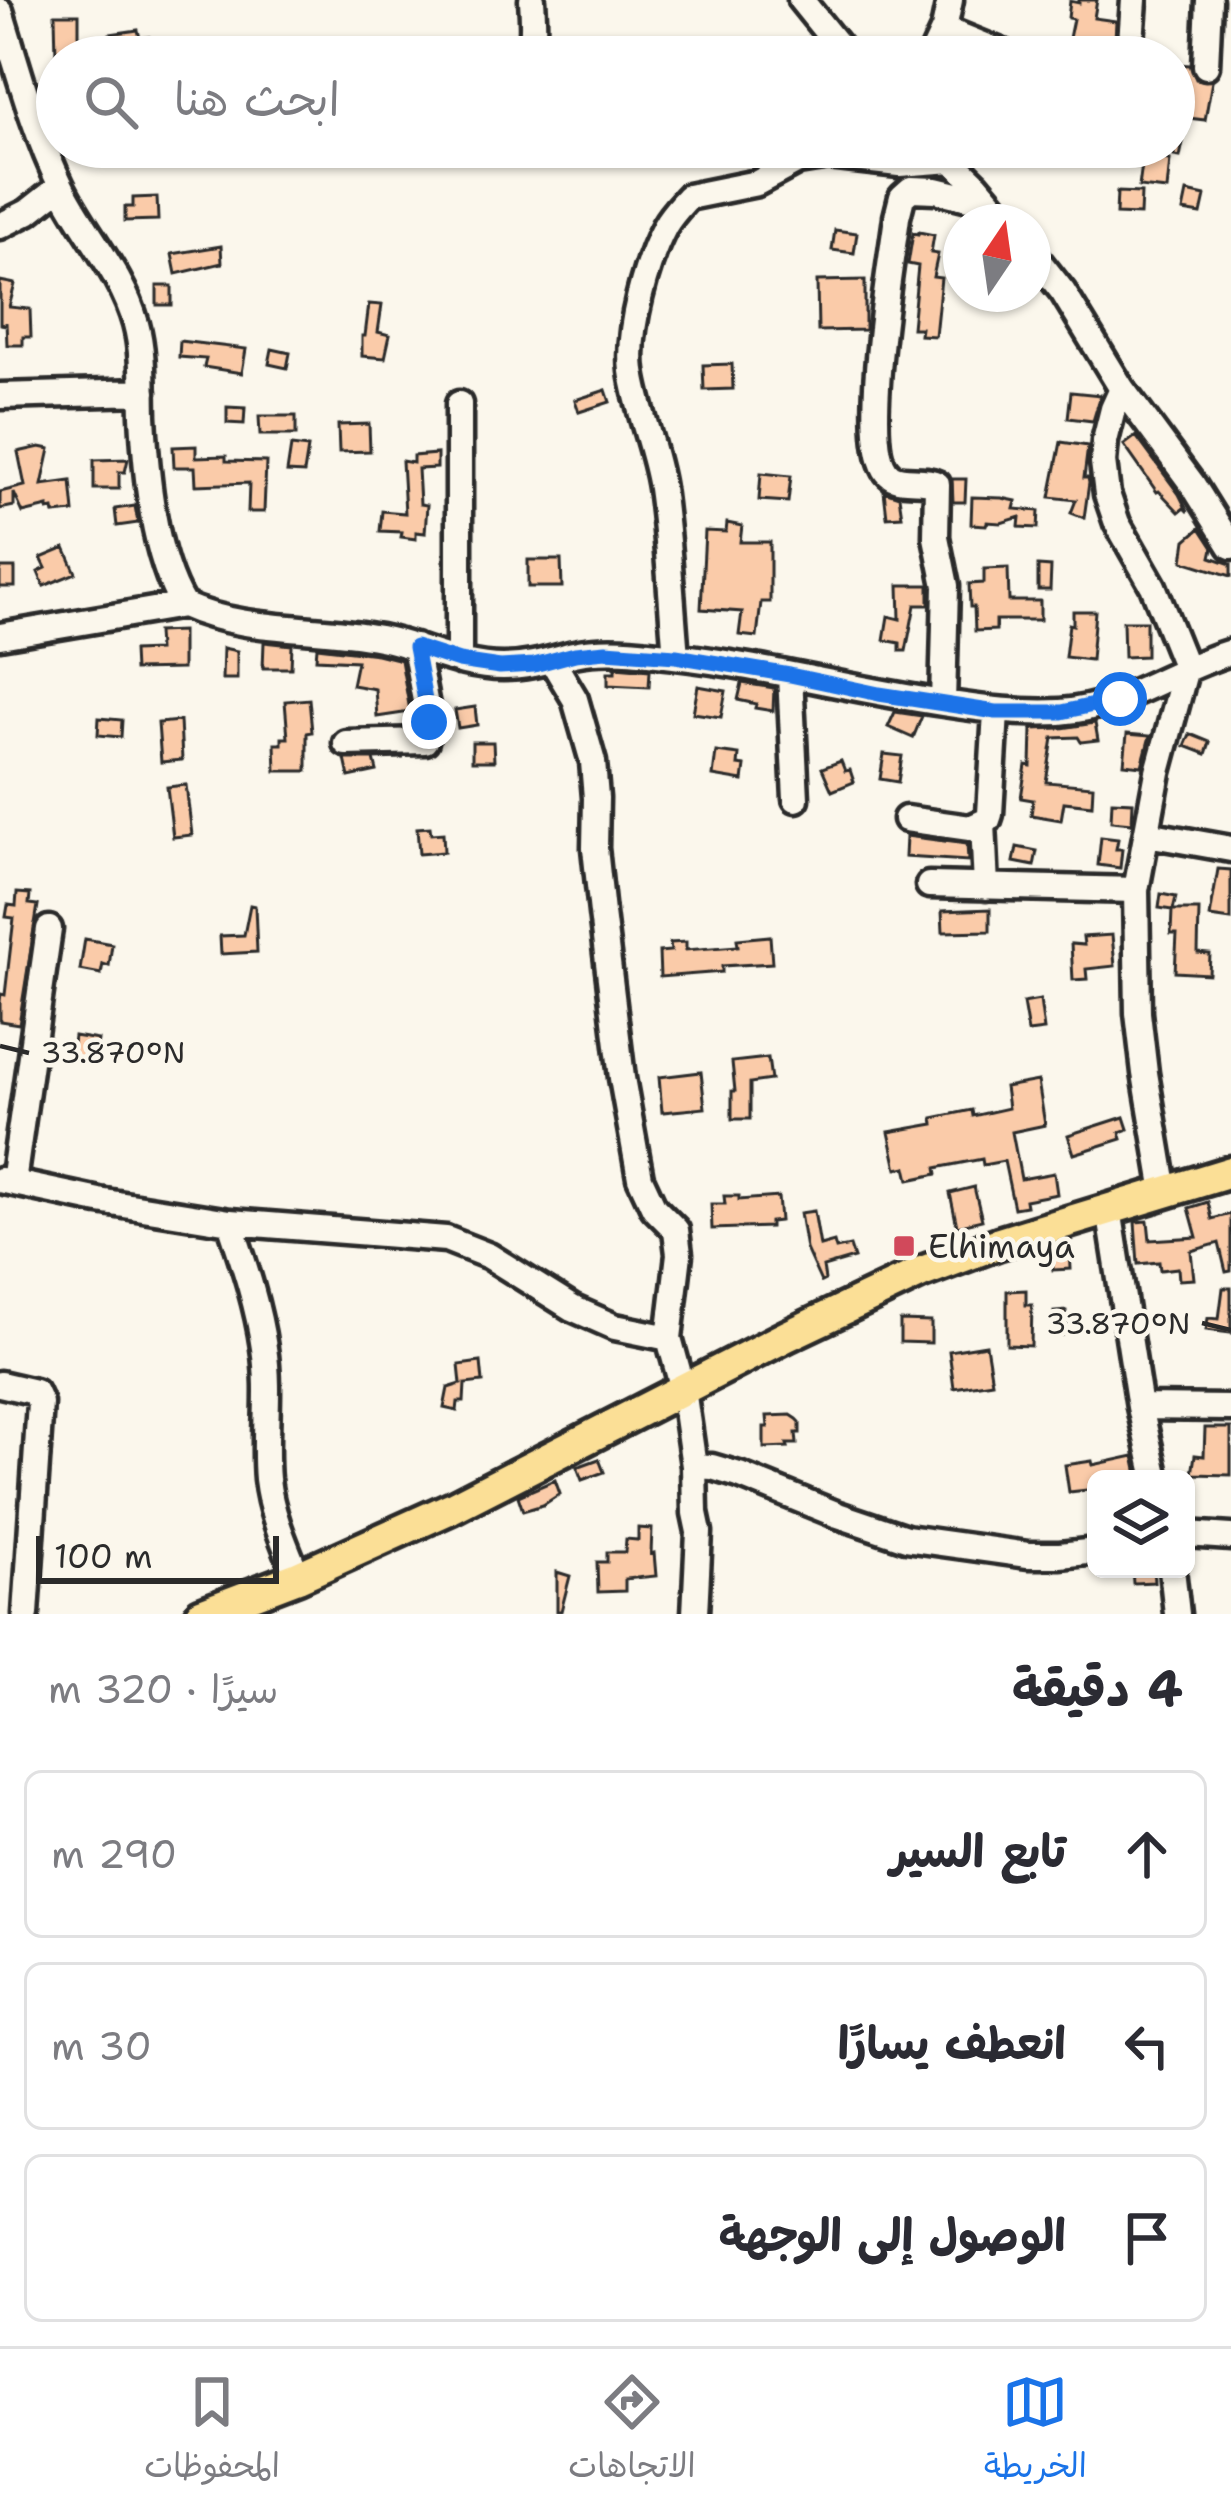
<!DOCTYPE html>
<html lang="ar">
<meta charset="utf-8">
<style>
:root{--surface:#fff;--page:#f7f7f7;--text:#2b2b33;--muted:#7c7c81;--line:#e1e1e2;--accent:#1a73e8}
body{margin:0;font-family:"Shantell Sans","Playpen Sans Arabic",sans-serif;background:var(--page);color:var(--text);direction:rtl}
.controls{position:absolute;right:36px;bottom:36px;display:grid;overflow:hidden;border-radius:18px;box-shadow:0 3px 9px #0004}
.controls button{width:108px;height:108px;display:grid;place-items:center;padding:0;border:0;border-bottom:3px solid var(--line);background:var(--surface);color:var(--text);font:60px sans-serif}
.compass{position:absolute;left:943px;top:204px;width:108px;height:108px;border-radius:50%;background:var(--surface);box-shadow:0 3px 9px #0004;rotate:13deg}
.scale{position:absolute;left:36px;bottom:30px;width:243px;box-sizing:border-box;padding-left:12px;border:6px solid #2b2b2b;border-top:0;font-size:33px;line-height:42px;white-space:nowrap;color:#2b2b2b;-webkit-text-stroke:9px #fbf7ec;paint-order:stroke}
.stop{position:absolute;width:36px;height:36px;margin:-27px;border:9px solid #1a73e8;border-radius:50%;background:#fff}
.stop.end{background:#1a73e8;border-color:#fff;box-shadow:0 3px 12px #0008}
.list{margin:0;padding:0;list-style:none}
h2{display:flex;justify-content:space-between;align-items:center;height:156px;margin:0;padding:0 48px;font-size:51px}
h2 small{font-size:39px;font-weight:400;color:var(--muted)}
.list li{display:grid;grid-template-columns:78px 1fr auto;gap:36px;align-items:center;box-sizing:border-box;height:168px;margin:0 24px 24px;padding:0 24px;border:3px solid var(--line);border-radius:18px}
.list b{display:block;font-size:45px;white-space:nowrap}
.list em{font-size:39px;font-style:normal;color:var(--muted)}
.icon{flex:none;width:66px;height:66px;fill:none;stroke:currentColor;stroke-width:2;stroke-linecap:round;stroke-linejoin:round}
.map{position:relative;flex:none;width:1231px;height:1614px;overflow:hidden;direction:ltr}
.search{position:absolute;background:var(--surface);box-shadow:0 3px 9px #0004;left:36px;right:36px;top:36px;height:132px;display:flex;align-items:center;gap:30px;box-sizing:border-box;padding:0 42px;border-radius:66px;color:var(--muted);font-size:45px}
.sheet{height:732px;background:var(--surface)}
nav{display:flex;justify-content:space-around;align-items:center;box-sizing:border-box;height:168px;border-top:3px solid var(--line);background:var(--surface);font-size:33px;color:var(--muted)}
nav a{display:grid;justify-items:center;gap:6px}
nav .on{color:var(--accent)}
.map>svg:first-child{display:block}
</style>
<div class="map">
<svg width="1231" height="1614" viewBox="0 0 1231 1614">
<rect width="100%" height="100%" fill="#fbf7ec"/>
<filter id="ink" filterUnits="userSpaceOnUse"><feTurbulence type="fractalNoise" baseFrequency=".00833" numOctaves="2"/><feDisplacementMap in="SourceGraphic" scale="24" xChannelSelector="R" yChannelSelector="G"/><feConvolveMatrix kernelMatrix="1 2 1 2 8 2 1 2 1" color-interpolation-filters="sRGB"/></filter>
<g filter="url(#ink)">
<path fill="#facba9" stroke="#2b2b2b" stroke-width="3" d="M1079 0H1097L1094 18 1116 21 1114 57 1078 52 1079 45 1068 43 1073 19 1068 18 1070 1 1079 3Z
M55 14H79V57H56Z
M138 30 140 38 149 37 152 54 114 57 110 34Z
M1174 64 1190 65 1196 79 1212 81 1205 120 1188 118 1180 157 1174 156Z
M1143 157 1170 160 1167 190 1139 187Z
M1117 192 1141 193 1140 215 1116 214Z
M1187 192 1205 196 1201 214 1183 211Z
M157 197 158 220 125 221V207H133V198Z
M835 230 857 233 854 253 832 250Z
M919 232 934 235 931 253 938 254 933 277 941 278 935 336 920 335 921 328H912L918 266 908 264 913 233 918 234Z
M221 246 222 263 176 274 172 254Z
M865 280V330L818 331 817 281Z
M0 281 15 284 9 307 30 309 31 337H23V345H7L6 322V325L0 324Z
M157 286H172V305H157Z
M369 304 382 305 378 332 390 335 385 358 362 356V336H365Z
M180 341 246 349 242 373 204 367 206 359 179 357Z
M272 349 290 353 287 368 269 364Z
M732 364 733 389 704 390 703 365Z
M606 390 610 402 579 412 575 400Z
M1071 392 1101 395 1093 421 1068 418Z
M227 407 245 408 244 424 227 423Z
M259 416H296V435H260Z
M369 424 370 451 339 452 338 425Z
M1136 436 1179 494 1188 512 1184 508 1179 512 1159 491 1157 492 1124 445Z
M1061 442 1088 446 1084 478H1088L1089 483 1084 518 1071 513 1076 500 1050 497Z
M196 446V457L226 456V461L266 462 264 512H248L249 483 196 485 195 467H174L173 447Z
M291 446 308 448 304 473 287 472Z
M40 447 50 449 42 485 71 481 74 512 54 514 53 509 48 510V507L23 513 14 493V506L0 509V492L25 486 18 452Z
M437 454V468L418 469 420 504 427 505 425 533 416 532V539L401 537 402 532 380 531 382 511 405 513 402 461 413 463V456Z
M128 459 125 472H119V489H94V460Z
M761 473 791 476 788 502 759 500Z
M952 479H966L965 502H953Z
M884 491 899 496 902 516 887 517Z
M972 497 1002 498 1016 501 1014 509 1039 511 1038 528 1019 527 1020 517 1001 523 987 522 986 525 971 524Z
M135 506 138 523 117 526 115 509Z
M727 523 742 526 740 542H770V602H761L757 637 739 635 742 612 701 609 705 531 726 532Z
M1200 528 1213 548 1211 557 1231 564V576L1183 561 1186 540Z
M65 548 76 573 44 586 38 572 46 568 41 558Z
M528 560H561L562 587H528Z
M1038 566 1051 567 1050 590H1038Z
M0 568H15V587H0Z
M984 569 1008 568 1009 601H1040V620H996V630L975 631 974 607H970L969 584 984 583Z
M899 585H929V605H915L906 651H900V643L884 640 888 616 900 619Z
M1073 611H1095L1091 660 1065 657 1069 624 1073 625Z
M1123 621H1146V656L1124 657Z
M182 631V669L134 670 133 651 158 650 157 632Z
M264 642 292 645 291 668H263Z
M317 647 377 654 401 660 412 722V723L410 712 377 717 375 689 352 685 357 661 316 659Z
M223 648 237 651V679H222Z
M615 667 650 670 649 687 608 685V672H615Z
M742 683 774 688 773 711 755 708 756 704 738 700Z
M698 686 726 691 721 717 693 713Z
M309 699 312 732 307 733V771H276L275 744H282V738H288L285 701Z
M475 707 477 725 458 728 455 710Z
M895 712 922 716 913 738 888 727Z
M99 718 122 720 121 737 98 735Z
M180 721 182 760 161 762 158 723Z
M1095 723 1098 740 1081 742 1078 737 1053 738 1046 782 1093 786 1092 805 1064 802 1061 820 1031 815 1033 800 1021 798 1026 765 1031 766 1032 729 1062 728Z
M1127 734 1150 736 1142 766 1124 764Z
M1190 734 1210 742 1206 754 1185 746Z
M472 742H493L494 761H472Z
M716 752 739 755 738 765 745 766 743 781 713 776Z
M884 754 902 756 898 782 880 779Z
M404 758 374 759 377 771 349 777 345 759Z
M841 761 845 771 850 770 854 782 832 791 822 768Z
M186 785 192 835 173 837 167 787Z
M1112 801 1133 802 1132 823 1111 821Z
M430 827 431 834 443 833 444 852 419 854 417 828Z
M906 836 967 844 968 861 905 857Z
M1101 837 1118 839 1116 849H1122L1120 868 1098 865Z
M1017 847 1037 851 1034 866 1014 862Z
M1218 869 1231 870V920L1210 917Z
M17 893 30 894 29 904 38 905 19 1024 0 1021V1001L1 994 5 995 14 918 6 917 8 905 16 906Z
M1161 894 1176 897 1173 910H1199L1198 953 1210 954 1209 974 1175 972 1177 934H1171L1172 910 1159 908Z
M250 905 255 906 257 952 221 954 220 936 244 935Z
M990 909V931L943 932 942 911Z
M1112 935 1115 966 1086 969 1087 979 1073 980 1071 944 1084 945 1083 937Z
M770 936 772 963 722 966V972L660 977 659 952 671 951 670 943 686 942V950L738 946 737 939Z
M85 939 112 944 109 966 103 964 101 974 80 970Z
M1040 1000 1044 1030 1028 1032 1023 1003Z
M74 1036 98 1040 94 1063 71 1059Z
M768 1058 771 1080 750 1083V1119H732V1091H735L732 1062Z
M701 1072 705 1108 662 1112 659 1077Z
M1038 1081 1045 1125 1012 1132 1021 1179 1054 1173 1057 1194 1025 1200 1026 1206 1014 1208 1004 1161 983 1165 982 1159 936 1168 937 1174 909 1180 906 1167 897 1169 889 1132 934 1124 933 1118 972 1110 973 1116 1008 1108 1005 1087Z
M1124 1117 1128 1129 1120 1132 1122 1139 1074 1154 1068 1135Z
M974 1187 982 1220 957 1226 950 1193Z
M724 1196H739V1200L778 1197 780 1221 770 1222V1227L712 1229 711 1204H725Z
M1208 1202 1212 1219 1231 1214V1271L1226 1272 1219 1243 1191 1251 1194 1279 1179 1280 1178 1268 1160 1270 1159 1262 1138 1264 1135 1222 1148 1221 1150 1240 1197 1237 1189 1208Z
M814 1211 820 1246 834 1242 836 1249 850 1246 854 1258 823 1267 825 1280 821 1282 806 1249 800 1213Z
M1070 1249 1071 1269 1053 1270 1052 1251Z
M1223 1288H1231V1333L1206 1330 1208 1318 1219 1319Z
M1026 1290V1305H1032L1031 1346 1007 1345V1291Z
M1066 1311 1068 1334 1056 1336 1054 1312Z
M900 1321 931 1322V1343L900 1342Z
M986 1345 992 1382 954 1388 949 1351Z
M481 1362 483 1382 465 1384 464 1402H458L457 1411 444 1408 448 1388 461 1384 459 1365Z
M767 1416 791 1415 797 1419 800 1422V1433H796L797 1444H787L788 1447 764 1448V1427H768Z
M1205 1428H1231V1475L1192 1474 1195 1455 1204 1456Z
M1134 1456 1139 1479H1095L1096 1489 1069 1492 1065 1465 1092 1461 1093 1465Z
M599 1459 604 1472 582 1480 577 1467Z
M555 1480 560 1494 543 1505 523 1511 518 1496Z
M638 1528 652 1529 651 1554 654 1553 656 1576 625 1579V1591L598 1592 597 1562H607V1552H625L626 1539 638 1540Z
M1132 1569H1153L1154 1582 1133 1583Z
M557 1572 570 1576 561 1611H557Z"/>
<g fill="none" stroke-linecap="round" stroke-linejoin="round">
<defs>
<path id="minor" d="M801 0 847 57
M0 11C18 69 34 131 61 186 84 233 122 273 136 324 144 353 142 386 143 416 146 473 153 555 183 605
M944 29 1013 57
M479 57C533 51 536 58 532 0
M931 57 944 29 950 0
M1130 57 1134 0
M1206 66 1209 0
M940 149 976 184 1008 222
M0 226 28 212 61 186
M1033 254 1063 292 1122 389 1193 485 1231 546
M1122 389 1113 409 1105 441 1103 462 1107 494 1117 523 1153 586 1186 668 1158 772 1136 890 1138 1013 1145 1073 1165 1192
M0 396 143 392
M459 404V661
M0 636 183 605C245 633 314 625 380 638 421 646 460 667 503 667 529 667 550 660 574 654 606 647 642 652 674 656 764 666 853 690 943 703 982 709 1021 714 1060 712 1123 708 1173 669 1231 652
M676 656C671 600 669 544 661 488 655 448 637 409 632 371 627 330 646 262 665 226 671 215 680 206 688 197L757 183 798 161 829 156 899 164 952 160
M553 662 575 699 593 762 596 798 595 848 602 913 622 1078 640 1178 654 1208 676 1230 679 1254 669 1338
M790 675 796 799
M943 703 946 586 936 537 937 484C923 477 903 484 891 476 857 452 892 259 897 217L902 197 911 189 936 190 993 204
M346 743 425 741 429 722 415 647
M906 819 970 828 988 820 990 814 996 712
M983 823 986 887
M1147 834 1231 849
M929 885 1136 890
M0 1180 99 1201 230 1222 446 1239 489 1256 572 1308 615 1327 669 1338 683 1389 694 1466 695 1513 699 1532 695 1614
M13 1182 49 929
M1109 1209 1140 1407 1156 1479
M230 1222C244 1264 258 1305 264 1348 271 1392 263 1435 267 1479 271 1514 285 1545 298 1577
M0 1384 35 1392 40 1403 26 1614
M1140 1407 1231 1408
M694 1466 712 1467 739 1475 838 1515 906 1538 1028 1555H1060L1096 1551
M1186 1534 1231 1537
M1172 1569 1177 1614"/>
<path id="major" d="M201 1614 298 1577 451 1508 787 1336 922 1272 999 1243 1231 1172"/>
</defs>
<use href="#minor" stroke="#2b2b2b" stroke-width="33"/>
<use href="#major" stroke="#2b2b2b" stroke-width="39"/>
<use href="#minor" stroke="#fbf7ec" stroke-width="24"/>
<use href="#major" stroke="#fbdf96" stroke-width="30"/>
</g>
</g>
<g fill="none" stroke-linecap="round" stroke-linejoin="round" filter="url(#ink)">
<path stroke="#1a73e8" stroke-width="15" d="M429 722 415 647 459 661 500 667 534 665 575 654 606 651 676 656 790 675 879 694 996 712H1062L1120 699"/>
</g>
<path fill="none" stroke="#2b2b2b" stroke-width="4.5" d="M0 1046 29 1053M1202 1323 1231 1330"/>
<rect fill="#d1495b" stroke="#fbf7ec" stroke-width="4.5" x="892" y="1234" width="24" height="24" rx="6"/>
<g text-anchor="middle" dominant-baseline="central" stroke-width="9" stroke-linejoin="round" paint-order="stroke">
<g font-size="33" fill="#2b2b2b" stroke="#fbf7ec" text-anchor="start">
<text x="928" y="1246">Elhimaya</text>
</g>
</g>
<g font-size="30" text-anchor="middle" fill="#2b2b2b" stroke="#fbf7ec" stroke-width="9" stroke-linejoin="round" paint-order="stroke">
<text x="113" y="1063">33.870°N</text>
<text x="1118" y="1334">33.870°N</text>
</g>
</svg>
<div class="controls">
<button><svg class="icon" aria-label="layers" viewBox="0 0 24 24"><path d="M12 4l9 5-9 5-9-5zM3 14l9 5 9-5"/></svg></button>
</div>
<svg class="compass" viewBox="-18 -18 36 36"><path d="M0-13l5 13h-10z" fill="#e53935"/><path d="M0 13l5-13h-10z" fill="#7c7c81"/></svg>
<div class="scale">100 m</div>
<div class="stop" style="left:1120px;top:699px"></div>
<div class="stop end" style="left:429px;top:722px"></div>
<div class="search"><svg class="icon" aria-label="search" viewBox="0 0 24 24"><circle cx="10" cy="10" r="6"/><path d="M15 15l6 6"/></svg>ابحث هنا</div>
</div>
<section class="sheet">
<h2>4 دقيقة<small>سيرًا · 320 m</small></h2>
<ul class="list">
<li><svg class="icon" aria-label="ahead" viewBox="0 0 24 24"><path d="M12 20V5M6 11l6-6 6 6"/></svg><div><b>تابع السير</b></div><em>290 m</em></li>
<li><svg class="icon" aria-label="left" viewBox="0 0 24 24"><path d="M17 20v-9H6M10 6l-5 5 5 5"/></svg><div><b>انعطف يسارًا</b></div><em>30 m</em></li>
<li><svg class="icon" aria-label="arrive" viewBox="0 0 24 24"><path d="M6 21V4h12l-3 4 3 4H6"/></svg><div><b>الوصول إلى الوجهة</b></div></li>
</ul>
</section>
<nav>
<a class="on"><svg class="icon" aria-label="map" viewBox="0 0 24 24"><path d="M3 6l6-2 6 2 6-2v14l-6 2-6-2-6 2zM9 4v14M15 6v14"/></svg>الخريطة</a>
<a><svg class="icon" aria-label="directions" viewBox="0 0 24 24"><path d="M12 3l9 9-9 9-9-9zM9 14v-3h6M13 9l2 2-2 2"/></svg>الاتجاهات</a>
<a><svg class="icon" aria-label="saved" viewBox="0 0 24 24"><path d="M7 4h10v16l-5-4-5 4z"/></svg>المحفوظات</a>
</nav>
